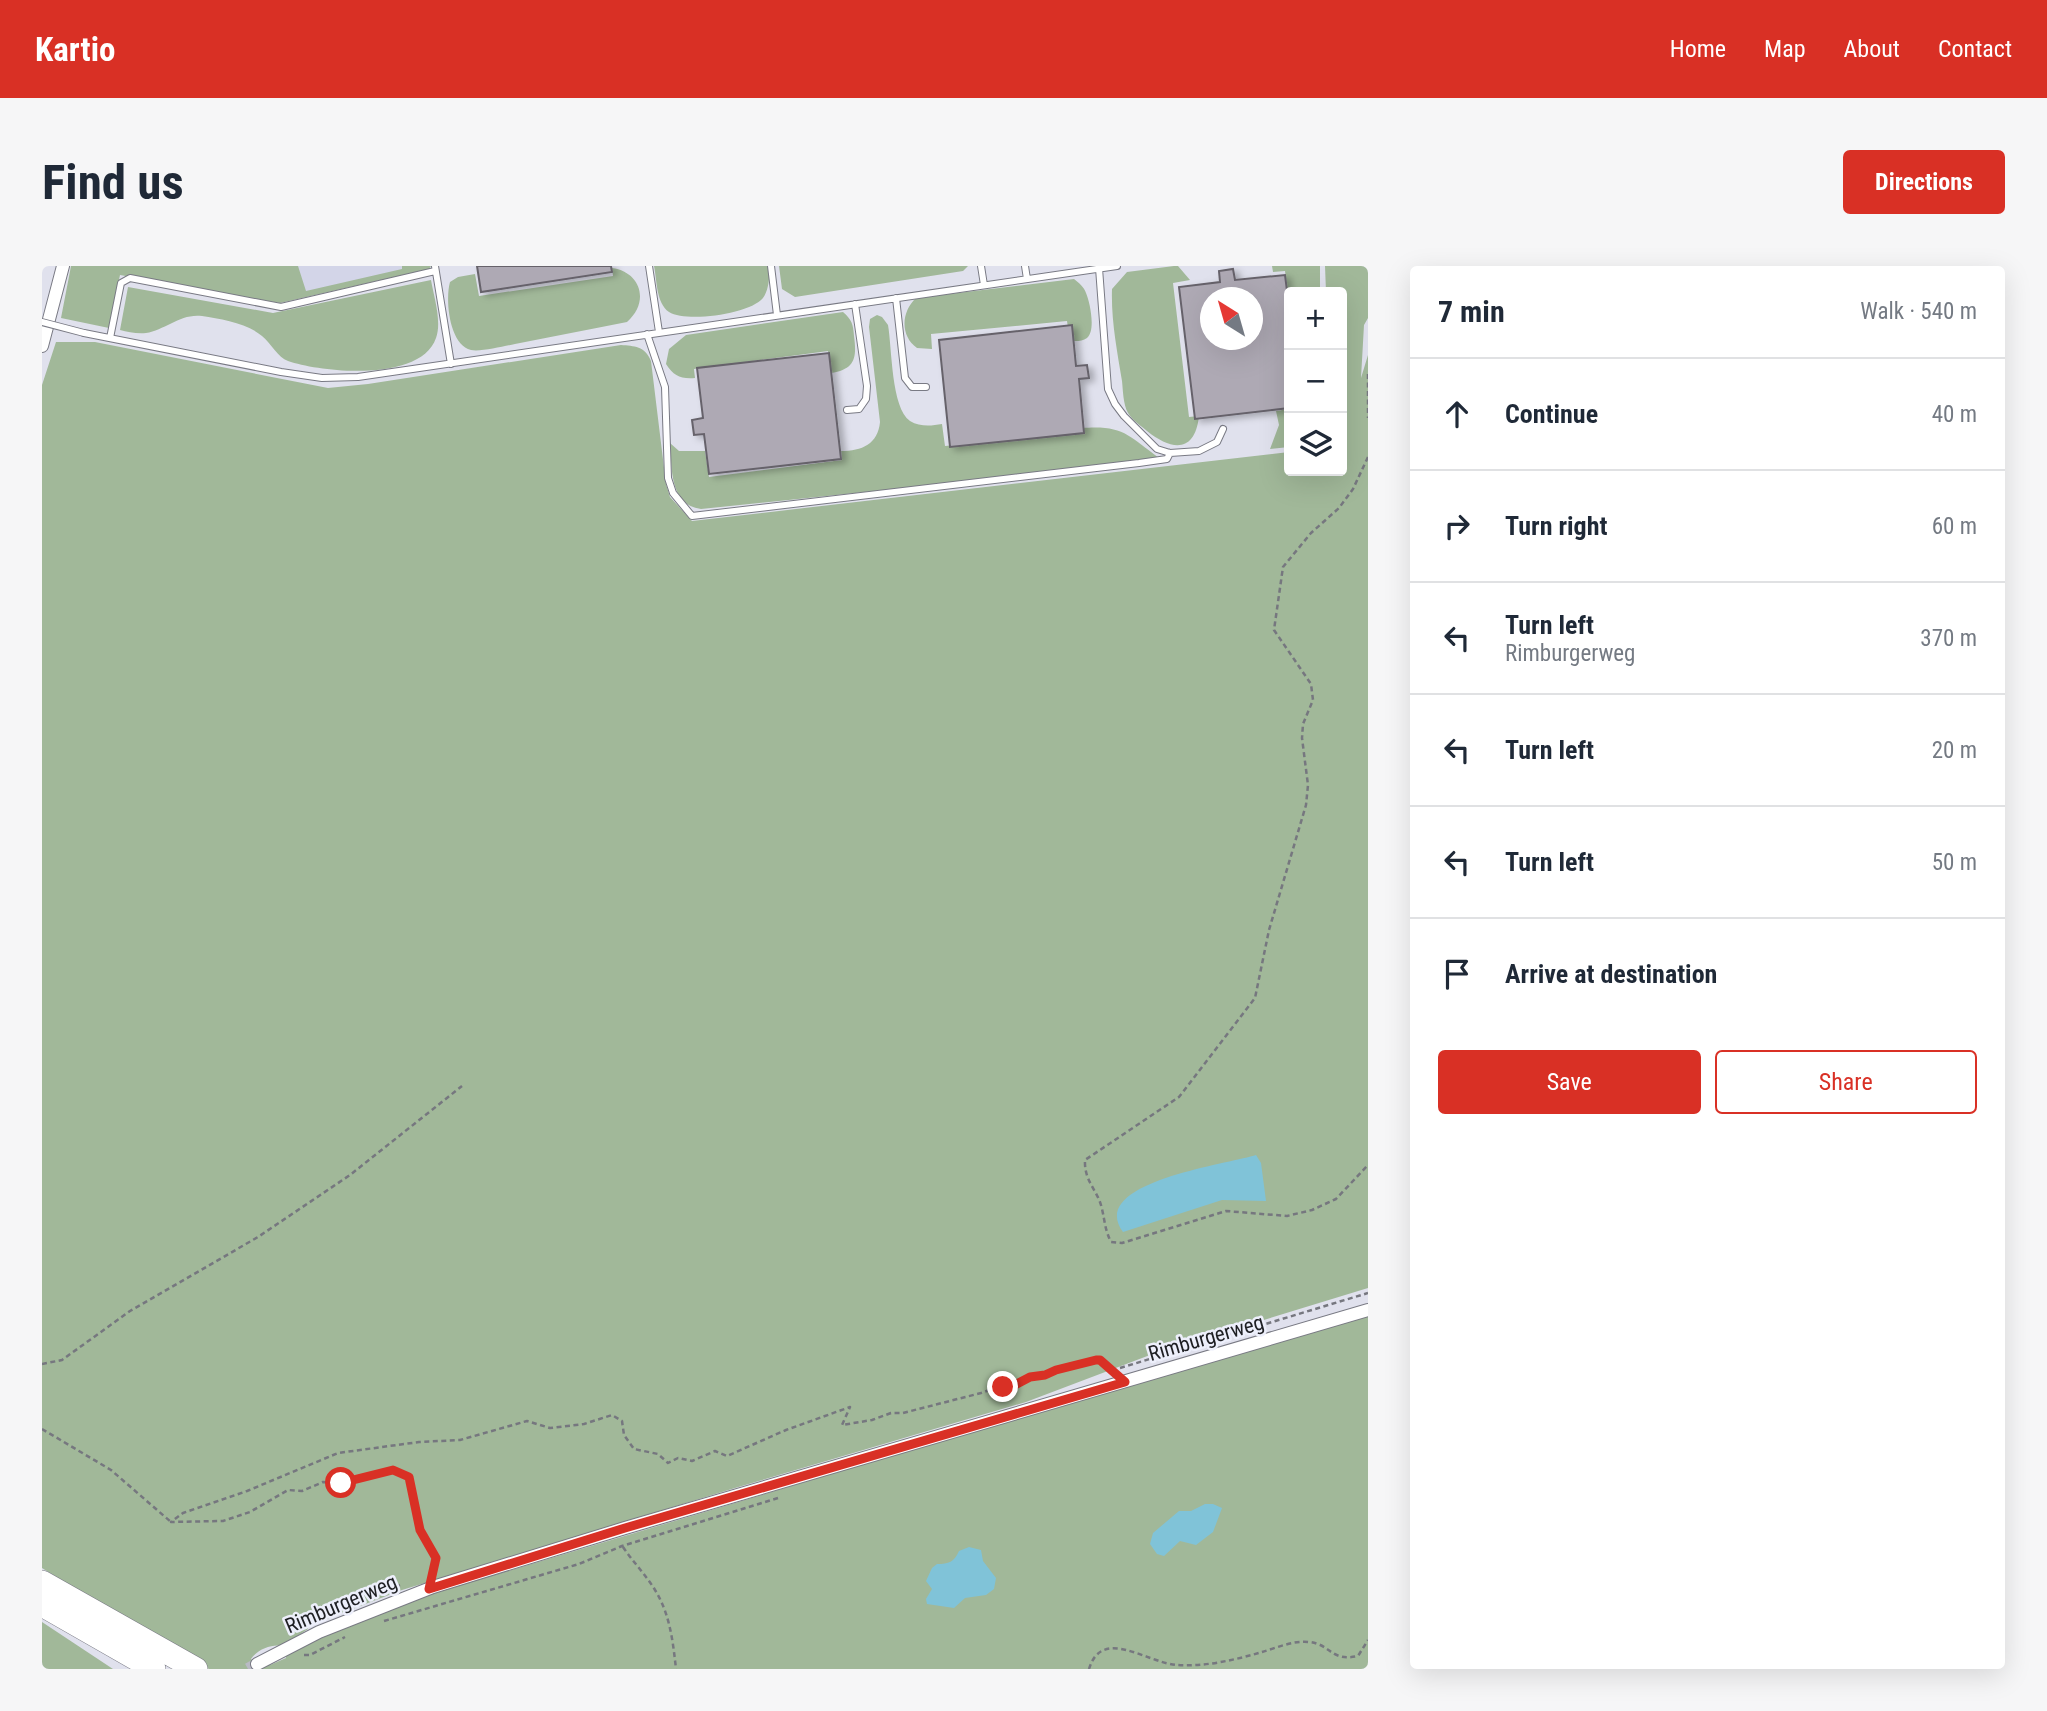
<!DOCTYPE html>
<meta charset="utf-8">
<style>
:root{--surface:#fff;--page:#f6f6f7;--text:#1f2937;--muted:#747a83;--line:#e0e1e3;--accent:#d93025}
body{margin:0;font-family:"Roboto Condensed",sans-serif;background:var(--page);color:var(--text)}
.controls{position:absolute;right:21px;top:21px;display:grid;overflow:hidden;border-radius:7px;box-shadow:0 7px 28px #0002}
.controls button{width:63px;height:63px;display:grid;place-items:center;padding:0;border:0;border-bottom:2px solid var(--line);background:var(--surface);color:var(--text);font:35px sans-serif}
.compass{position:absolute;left:1158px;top:21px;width:63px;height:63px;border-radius:50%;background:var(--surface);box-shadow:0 7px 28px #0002;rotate:323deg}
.stop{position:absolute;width:21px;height:21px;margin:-16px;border:5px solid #d93025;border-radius:50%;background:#fff}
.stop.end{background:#d93025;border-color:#fff;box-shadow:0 2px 7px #0008}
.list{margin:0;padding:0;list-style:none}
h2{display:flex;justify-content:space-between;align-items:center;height:91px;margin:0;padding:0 28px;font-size:30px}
h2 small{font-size:23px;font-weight:400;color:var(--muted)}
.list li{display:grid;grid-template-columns:46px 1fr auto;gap:21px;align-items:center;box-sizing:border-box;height:112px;padding:0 28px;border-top:2px solid var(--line)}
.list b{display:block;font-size:26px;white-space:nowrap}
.list p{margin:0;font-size:23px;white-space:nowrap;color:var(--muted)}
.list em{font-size:23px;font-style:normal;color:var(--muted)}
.actions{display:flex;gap:14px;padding:21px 28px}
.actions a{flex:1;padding:16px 0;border:2px solid var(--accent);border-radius:7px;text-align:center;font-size:24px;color:var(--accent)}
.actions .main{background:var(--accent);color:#fff}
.icon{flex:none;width:38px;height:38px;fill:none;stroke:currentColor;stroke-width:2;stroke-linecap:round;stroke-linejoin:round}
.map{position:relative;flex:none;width:1326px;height:1403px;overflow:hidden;border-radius:7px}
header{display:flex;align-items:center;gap:42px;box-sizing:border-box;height:98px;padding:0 35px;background:var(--accent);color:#fff}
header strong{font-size:33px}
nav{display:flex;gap:38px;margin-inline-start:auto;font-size:24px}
.intro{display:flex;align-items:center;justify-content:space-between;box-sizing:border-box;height:168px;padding:0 42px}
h1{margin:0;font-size:49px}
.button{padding:18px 32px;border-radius:7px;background:var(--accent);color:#fff;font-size:24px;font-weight:700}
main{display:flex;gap:42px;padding:0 42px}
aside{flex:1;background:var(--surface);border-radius:7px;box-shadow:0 7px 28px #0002}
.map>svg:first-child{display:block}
</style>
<header>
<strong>Kartio</strong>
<nav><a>Home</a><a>Map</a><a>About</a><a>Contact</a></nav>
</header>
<div class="intro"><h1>Find us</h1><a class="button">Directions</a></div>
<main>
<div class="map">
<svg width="1326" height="1403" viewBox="0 0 1326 1403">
<defs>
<filter id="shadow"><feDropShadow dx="5" dy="3" stdDeviation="3.5" flood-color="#0004"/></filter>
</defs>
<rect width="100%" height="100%" fill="#e0e1ed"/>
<path fill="#d3d5e8" d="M53 0H371L372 3 238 34Z"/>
<path fill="#a1b899" d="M29 0H256L264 25 360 3V0H389L387 3 238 37 78 9 67 62 19 52Z
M612 0H727C728 9 727 24 721 32 708 48 645 57 627 46 614 37 615 14 612 0Z
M737 0H926L921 5 753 31 740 23Z
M1132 0H1136L1148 14 1131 17 1147 151 1157 150C1153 187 1130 185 1105 165 1099 160 1090 154 1086 147 1081 138 1081 124 1080 115 1075 84 1069 54 1070 23L1085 6Z
M1230 0H1278V26H1247V36L1243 5 1231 6Z
M1283 0H1326V52L1322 59 1319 112 1326 89V1022L1108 1089 984 1136 693 1222 360 1324 266 1360V1363L240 1380C229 1378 215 1384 209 1393L212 1397 228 1399 244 1392V1387L352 1341 389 1328 1326 1047V1403H167L117 1376 0 1302V119L14 76H53L286 122 326 118 579 79C592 80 603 80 609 95L624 218 628 231 650 255 1247 186V205H1300V26H1284Z
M570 2C599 6 608 36 585 56 548 63 510 71 473 78 462 80 439 86 429 84 407 79 403 33 408 16L416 11 433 8 437 30 571 10Z
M1032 13C1037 17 1042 21 1044 27 1048 36 1054 65 1045 72 1040 76 1033 75 1028 75L1025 55 889 68 890 83 875 82C858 70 859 46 874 32Z
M389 14C392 31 400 56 394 72 379 116 281 107 246 95 236 92 229 77 220 70 205 57 179 53 160 50 139 47 123 64 104 67 95 68 86 66 78 64L86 21 231 47Z
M801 46C810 54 811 58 812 70 815 92 813 103 789 107L786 85 652 103 653 112C638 113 632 110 624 98L627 83 644 69Z
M835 49 840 51 846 59C850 81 849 142 868 155 878 161 889 160 900 158L903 180 1040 167V162C1081 159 1086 169 1117 192L890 219 659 243C627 239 630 201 628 177L637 185H663L667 211 800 194 799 185C820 185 836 178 838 156L827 61 828 53Z
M1247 143V181L1228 183 1237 159 1234 145Z
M0 1356 71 1403H0Z"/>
<path fill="#80c3d8" d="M1214 889 1219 897 1224 935 1180 934 1081 966C1044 916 1187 898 1214 889Z
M1163 1238H1171L1180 1242 1171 1266 1154 1279 1138 1275 1122 1290 1115 1288 1108 1278 1111 1267 1137 1245H1149Z
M927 1281 939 1284 941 1295 954 1312 952 1323 944 1329 923 1332 912 1342 885 1338 884 1333 890 1323 884 1315 890 1302 895 1298C907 1298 912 1296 917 1285Z"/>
<path fill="#aea9b4" stroke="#66626b" stroke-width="2" fill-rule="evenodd" filter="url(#shadow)" d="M435 0H569L570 6 439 26Z
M1191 3 1193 14 1243 9 1247 41V142L1153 153 1137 21 1178 16 1177 5ZM1168 32H1210V74H1168Z
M1030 59 1034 100 1045 99 1047 112 1037 113 1042 167 908 181 897 74Z
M787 87 799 193 667 208 662 168 652 169 650 154 661 152 655 102Z"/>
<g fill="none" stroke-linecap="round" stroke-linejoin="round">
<path stroke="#b9bac5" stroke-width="12" stroke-dasharray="12 6" stroke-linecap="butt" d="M206 1403 215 1398"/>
<defs>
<path id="lane" d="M393 0 409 98
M607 0 617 66
M729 0 735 49
M939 0 942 19
M983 0 985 13
M1057 2 1066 123 1073 138 1082 150 1115 183 1128 187 1157 185 1175 176 1181 163
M854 32 863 112 870 121H884
M42 67 239 106 280 112 316 111 1075 0
M605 68 623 121 626 212 631 227 650 250 1097 197 1125 193 1128 187
M68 72 79 17 88 12 239 41 393 5
M805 144 817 143 824 133 825 120 813 38"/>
<path id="street" d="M0 80 21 0
M215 1398 277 1366 391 1321 583 1262 1326 1044"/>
<path id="highway" d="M0 1316 154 1403
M0 1339 112 1403"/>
</defs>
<use href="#lane" stroke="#797a84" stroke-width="8"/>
<use href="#street" stroke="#797a84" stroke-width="14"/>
<use href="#highway" stroke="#797a84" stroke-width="24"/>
<path stroke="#76777f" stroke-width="2.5" stroke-dasharray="5 3.5" stroke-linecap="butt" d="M1326 108V152
M1326 191 1311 223 1297 242 1269 267 1241 301 1232 364 1269 418 1271 434 1261 458 1260 472 1266 519 1264 539 1227 664 1213 732 1137 831 1043 894C1042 916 1056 924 1060 943 1063 956 1063 964 1069 976L1080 977 1184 945 1245 950 1270 944 1294 933 1326 899
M0 1098 20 1094 88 1045 216 971 308 909 420 820
M1078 1102 1326 1027
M0 1163 69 1204 129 1256
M581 1281C591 1296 604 1309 613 1324 628 1348 631 1376 634 1403
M391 1307 394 1292 378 1264 367 1211 351 1204 325 1209 300 1217 281 1216 260 1225 246 1224 208 1246 181 1255 129 1256 141 1247 205 1225 296 1187 377 1176 418 1174 485 1155 508 1162 542 1158 570 1149 580 1155 582 1169 592 1183 616 1188 626 1197 636 1192 650 1195 673 1185 685 1190 744 1164 808 1141 800 1159 830 1154 849 1147H861L939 1127 950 1123 971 1120 988 1111 1003 1109 1014 1104 1054 1094H1058L1071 1105
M342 1355 537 1298 580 1280 736 1232
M255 1362 267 1354 358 1319
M262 1389H268L303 1371
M1047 1403C1060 1360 1105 1397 1135 1399 1162 1401 1193 1394 1220 1386 1234 1382 1252 1374 1267 1376 1289 1378 1288 1396 1316 1390L1326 1374"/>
<use href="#lane" stroke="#fff" stroke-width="6"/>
<use href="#street" stroke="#fff" stroke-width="12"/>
<use href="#highway" stroke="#fff" stroke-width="23"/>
<defs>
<path id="lane-bridge" d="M0 56 42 67"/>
</defs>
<use href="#lane-bridge" stroke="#797a84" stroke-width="8" stroke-linecap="butt"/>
<use href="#lane-bridge" stroke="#fff" stroke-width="6"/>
</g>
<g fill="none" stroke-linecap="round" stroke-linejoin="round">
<path stroke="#d93025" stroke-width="9" d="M299 1217 351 1204 367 1211 378 1264 394 1292 387 1323 583 1262 1083 1116 1058 1094H1054L1014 1104 1003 1109 988 1111 971 1120 961 1121"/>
</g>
<g text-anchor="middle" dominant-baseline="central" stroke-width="5" stroke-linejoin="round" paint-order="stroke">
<g font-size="21" fill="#1e1f23" stroke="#edeffb">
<text transform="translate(1164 1072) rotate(-16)">Rimburgerweg</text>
<text transform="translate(299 1338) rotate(-23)">Rimburgerweg</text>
</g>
</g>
</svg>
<div class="controls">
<button>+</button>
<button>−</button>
<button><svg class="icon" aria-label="layers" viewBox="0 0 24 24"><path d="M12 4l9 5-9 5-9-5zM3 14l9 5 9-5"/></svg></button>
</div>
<svg class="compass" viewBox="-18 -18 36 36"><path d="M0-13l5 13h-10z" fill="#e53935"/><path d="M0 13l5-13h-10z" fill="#747a83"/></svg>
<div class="stop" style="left:299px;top:1217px"></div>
<div class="stop end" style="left:961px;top:1121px"></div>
</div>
<aside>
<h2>7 min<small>Walk · 540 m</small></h2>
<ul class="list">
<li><svg class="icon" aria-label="ahead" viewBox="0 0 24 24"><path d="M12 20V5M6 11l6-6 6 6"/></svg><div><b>Continue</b></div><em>40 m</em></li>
<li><svg class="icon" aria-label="right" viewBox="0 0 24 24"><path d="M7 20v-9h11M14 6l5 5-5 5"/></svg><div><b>Turn right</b></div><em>60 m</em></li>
<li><svg class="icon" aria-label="left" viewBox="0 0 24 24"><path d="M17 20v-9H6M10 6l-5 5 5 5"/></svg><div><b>Turn left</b><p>Rimburgerweg</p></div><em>370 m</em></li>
<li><svg class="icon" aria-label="left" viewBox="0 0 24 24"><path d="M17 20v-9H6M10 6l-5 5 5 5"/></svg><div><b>Turn left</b></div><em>20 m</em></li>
<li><svg class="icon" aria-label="left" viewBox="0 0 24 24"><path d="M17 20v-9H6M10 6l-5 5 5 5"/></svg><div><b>Turn left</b></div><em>50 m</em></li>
<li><svg class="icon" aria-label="arrive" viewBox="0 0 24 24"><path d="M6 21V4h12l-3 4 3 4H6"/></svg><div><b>Arrive at destination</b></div></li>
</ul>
<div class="actions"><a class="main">Save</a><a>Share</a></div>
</aside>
</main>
